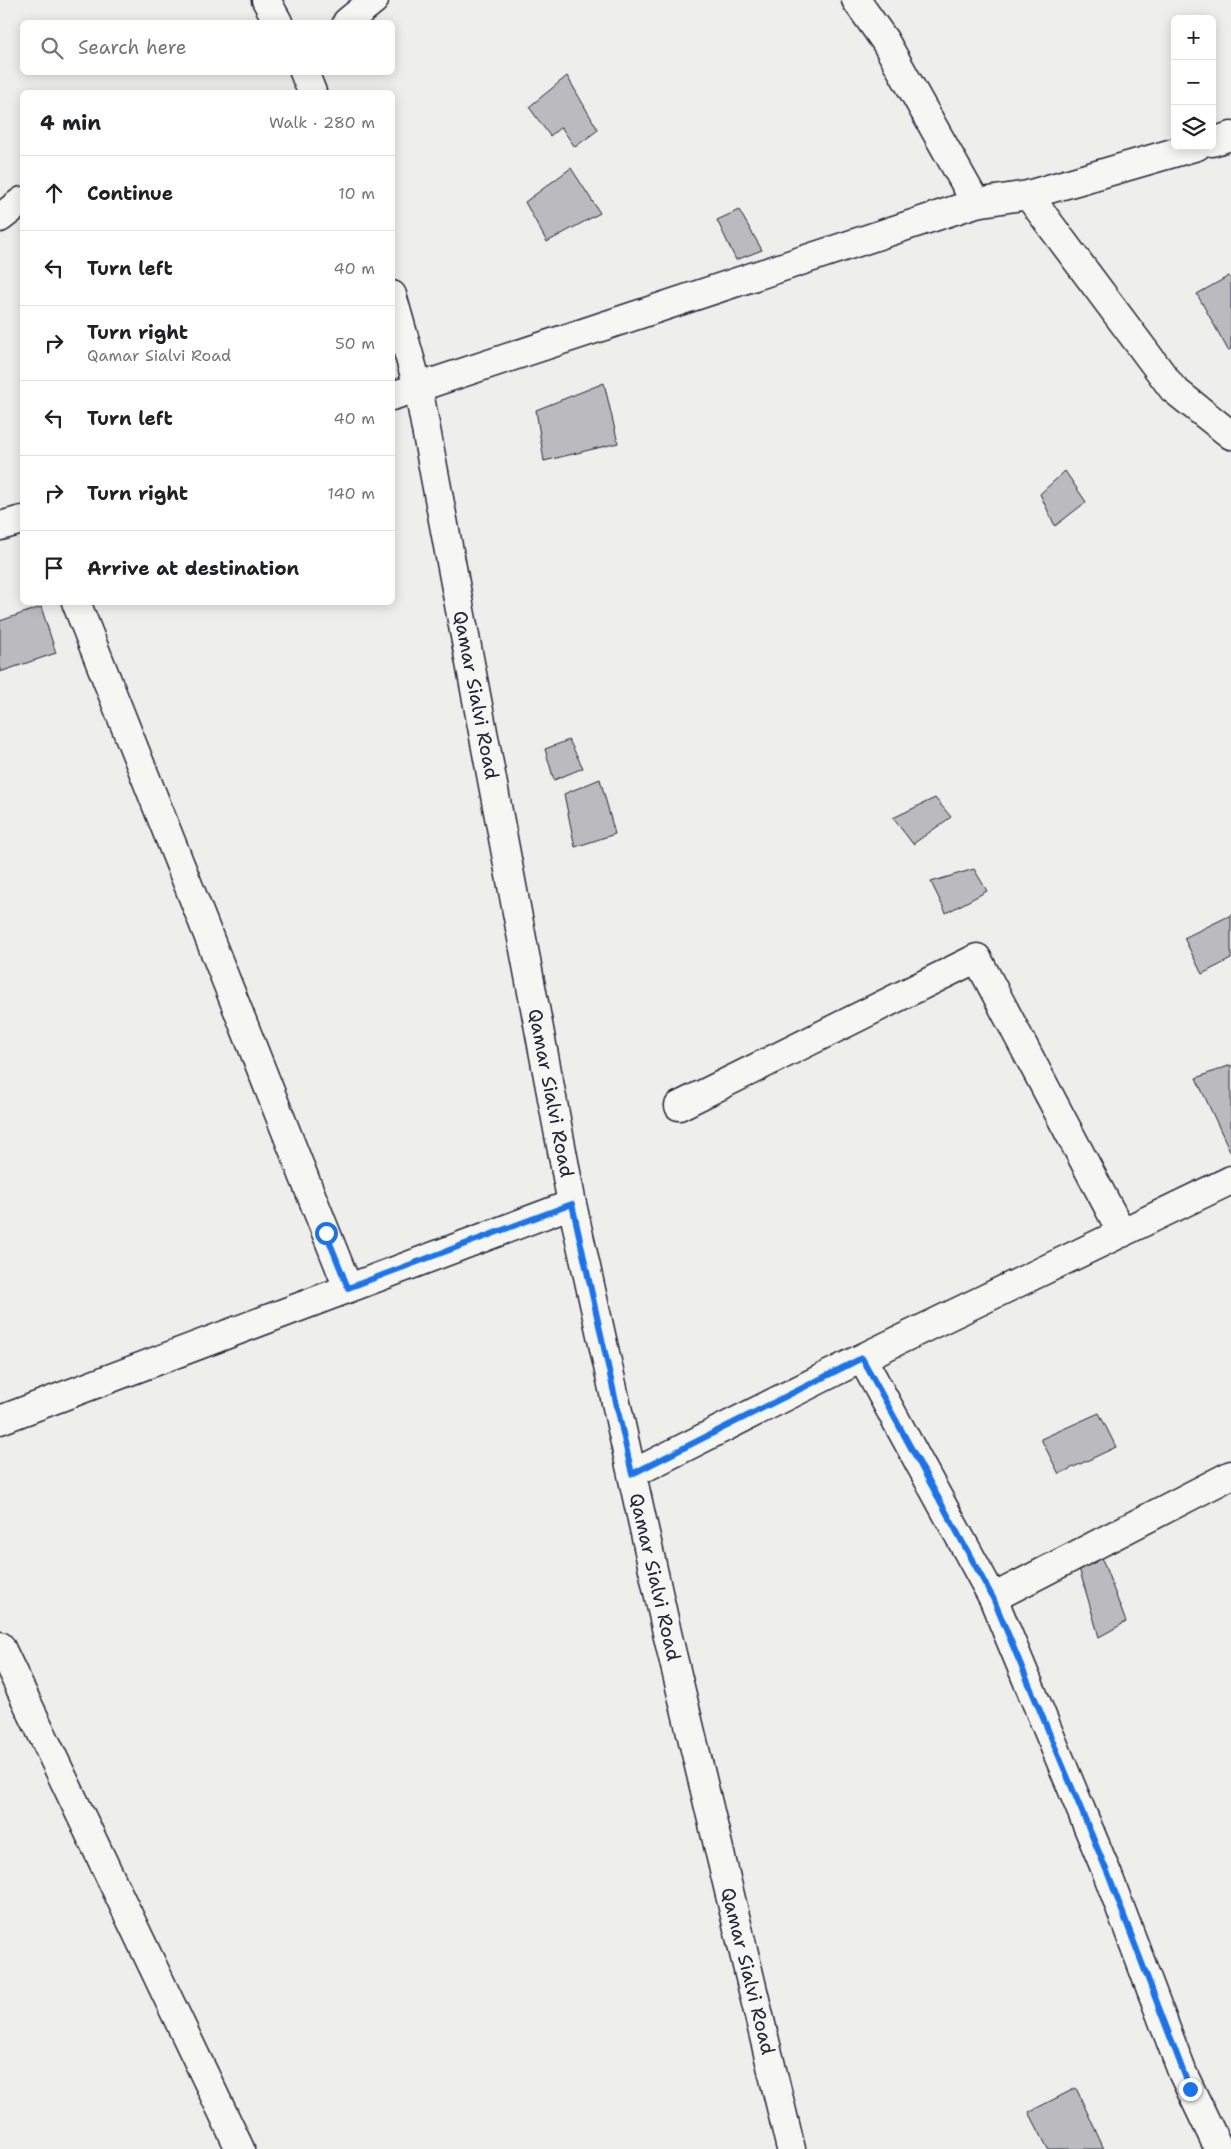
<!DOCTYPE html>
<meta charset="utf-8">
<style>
:root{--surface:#fff;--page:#f6f6f6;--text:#202124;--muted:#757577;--line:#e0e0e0}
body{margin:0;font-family:"Shantell Sans",sans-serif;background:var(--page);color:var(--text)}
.controls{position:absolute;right:15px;top:15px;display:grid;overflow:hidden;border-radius:8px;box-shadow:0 2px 12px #0003}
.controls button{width:45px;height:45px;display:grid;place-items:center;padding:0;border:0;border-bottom:1px solid var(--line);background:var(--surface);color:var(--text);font:25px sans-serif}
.stop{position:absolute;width:15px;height:15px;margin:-11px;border:4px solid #1a73e8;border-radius:50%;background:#fff}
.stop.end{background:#1a73e8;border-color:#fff;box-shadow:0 1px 5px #0008}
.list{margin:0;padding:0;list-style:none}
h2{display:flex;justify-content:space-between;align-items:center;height:65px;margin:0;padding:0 20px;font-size:21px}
h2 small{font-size:16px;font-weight:400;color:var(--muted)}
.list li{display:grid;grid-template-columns:32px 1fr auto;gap:15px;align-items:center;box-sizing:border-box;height:75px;padding:0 20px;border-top:1px solid var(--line)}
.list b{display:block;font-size:19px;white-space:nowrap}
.list p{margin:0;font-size:16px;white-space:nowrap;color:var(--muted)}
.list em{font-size:16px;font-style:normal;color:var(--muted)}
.icon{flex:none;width:28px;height:28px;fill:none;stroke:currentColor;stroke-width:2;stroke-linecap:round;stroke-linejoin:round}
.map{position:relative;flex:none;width:1231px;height:2149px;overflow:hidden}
.search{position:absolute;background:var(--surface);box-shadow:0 2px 12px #0003;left:20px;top:20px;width:375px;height:55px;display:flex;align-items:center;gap:12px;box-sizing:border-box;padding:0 18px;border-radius:8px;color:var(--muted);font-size:19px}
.panel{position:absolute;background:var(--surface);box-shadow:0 2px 12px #0003;left:20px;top:90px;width:375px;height:515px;border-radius:8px}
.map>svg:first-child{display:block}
</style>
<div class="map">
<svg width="1231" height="2149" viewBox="0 0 1231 2149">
<rect width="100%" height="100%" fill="#eeeeeb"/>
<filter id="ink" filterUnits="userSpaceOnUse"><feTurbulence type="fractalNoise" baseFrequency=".02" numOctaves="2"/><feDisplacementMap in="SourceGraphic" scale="10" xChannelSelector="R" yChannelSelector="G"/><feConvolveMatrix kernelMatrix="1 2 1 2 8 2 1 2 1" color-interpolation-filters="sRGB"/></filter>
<g filter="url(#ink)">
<path fill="#bbbbbf" stroke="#22223b" d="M567 76 598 130 575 147 561 127 550 136 529 107Z
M571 168 600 213 547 242 525 202Z
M739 210 762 250 736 260 717 220Z
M1229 276 1231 279V349L1228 350 1197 294Z
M604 383 618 443 544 461 536 410Z
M1065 471 1086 502 1055 526 1040 494Z
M41 607 56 653 0 672V621Z
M569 740 583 768 554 780 545 749Z
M600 779 615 834 575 847 564 794Z
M935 798 951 817 913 844 893 818Z
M974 869 987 891 946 913 931 882Z
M1231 915V959L1202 974 1184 938Z
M1231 1065V1153L1196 1078Z
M1099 1413 1116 1447 1059 1474 1041 1439Z
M1101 1556 1126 1622 1099 1637 1079 1568Z
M1076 2088 1104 2149H1048L1029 2112Z"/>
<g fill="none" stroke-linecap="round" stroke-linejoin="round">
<defs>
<path id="minor" d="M266 0 278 22
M856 0 885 41 976 203
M347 22 374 0
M304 72 312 92
M1212 142 1231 136
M1028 195 1173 389 1231 435
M0 218 22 201
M392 295 418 387 572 1204 668 1637 791 2149
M392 396 976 203 1028 195 1197 146
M0 526 22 520
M76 602 348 1288
M679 1106 977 958 1122 1233
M862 1358 993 1598 1107 1873 1183 2074 1219 2149
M0 1420 572 1204
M632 1474 862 1358 1231 1180
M993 1598 1231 1475
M0 1646 240 2149"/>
</defs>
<use href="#minor" stroke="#22223b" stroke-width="31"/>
<use href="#minor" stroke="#f6f6f2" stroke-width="28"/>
</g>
</g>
<g fill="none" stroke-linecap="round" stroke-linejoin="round" filter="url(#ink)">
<path stroke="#1a73e8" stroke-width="6" d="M326 1233 348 1288 572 1204 632 1474 862 1358 993 1598 1108 1874 1190 2089"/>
</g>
<g text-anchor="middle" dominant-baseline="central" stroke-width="4" stroke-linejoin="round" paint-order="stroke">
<g font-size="19" fill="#22223b" stroke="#f6f6f2">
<text transform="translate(476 695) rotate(79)">Qamar Sialvi Road</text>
<text transform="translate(551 1093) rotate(79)">Qamar Sialvi Road</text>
<text transform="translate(655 1577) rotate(77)">Qamar Sialvi Road</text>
<text transform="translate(748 1971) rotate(76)">Qamar Sialvi Road</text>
</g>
</g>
</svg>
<div class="controls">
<button>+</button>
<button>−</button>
<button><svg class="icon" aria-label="layers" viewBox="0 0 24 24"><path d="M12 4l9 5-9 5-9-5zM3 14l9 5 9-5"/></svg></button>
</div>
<div class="stop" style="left:326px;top:1233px"></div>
<div class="stop end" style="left:1190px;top:2089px"></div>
<div class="search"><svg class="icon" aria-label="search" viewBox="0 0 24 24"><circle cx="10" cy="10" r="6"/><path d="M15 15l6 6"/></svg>Search here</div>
<section class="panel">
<h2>4 min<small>Walk · 280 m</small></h2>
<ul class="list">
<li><svg class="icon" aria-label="ahead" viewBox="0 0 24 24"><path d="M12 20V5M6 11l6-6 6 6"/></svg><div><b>Continue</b></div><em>10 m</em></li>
<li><svg class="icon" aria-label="left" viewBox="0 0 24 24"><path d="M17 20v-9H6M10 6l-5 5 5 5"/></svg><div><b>Turn left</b></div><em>40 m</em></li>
<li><svg class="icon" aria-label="right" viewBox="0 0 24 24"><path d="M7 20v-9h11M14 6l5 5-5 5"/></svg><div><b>Turn right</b><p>Qamar Sialvi Road</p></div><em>50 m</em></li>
<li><svg class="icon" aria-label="left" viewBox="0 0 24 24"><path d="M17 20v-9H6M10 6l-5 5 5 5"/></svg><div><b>Turn left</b></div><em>40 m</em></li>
<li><svg class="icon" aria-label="right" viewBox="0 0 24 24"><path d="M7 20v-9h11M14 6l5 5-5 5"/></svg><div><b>Turn right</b></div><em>140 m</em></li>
<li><svg class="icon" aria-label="arrive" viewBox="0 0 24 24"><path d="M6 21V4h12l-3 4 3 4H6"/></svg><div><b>Arrive at destination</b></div></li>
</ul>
</section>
</div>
